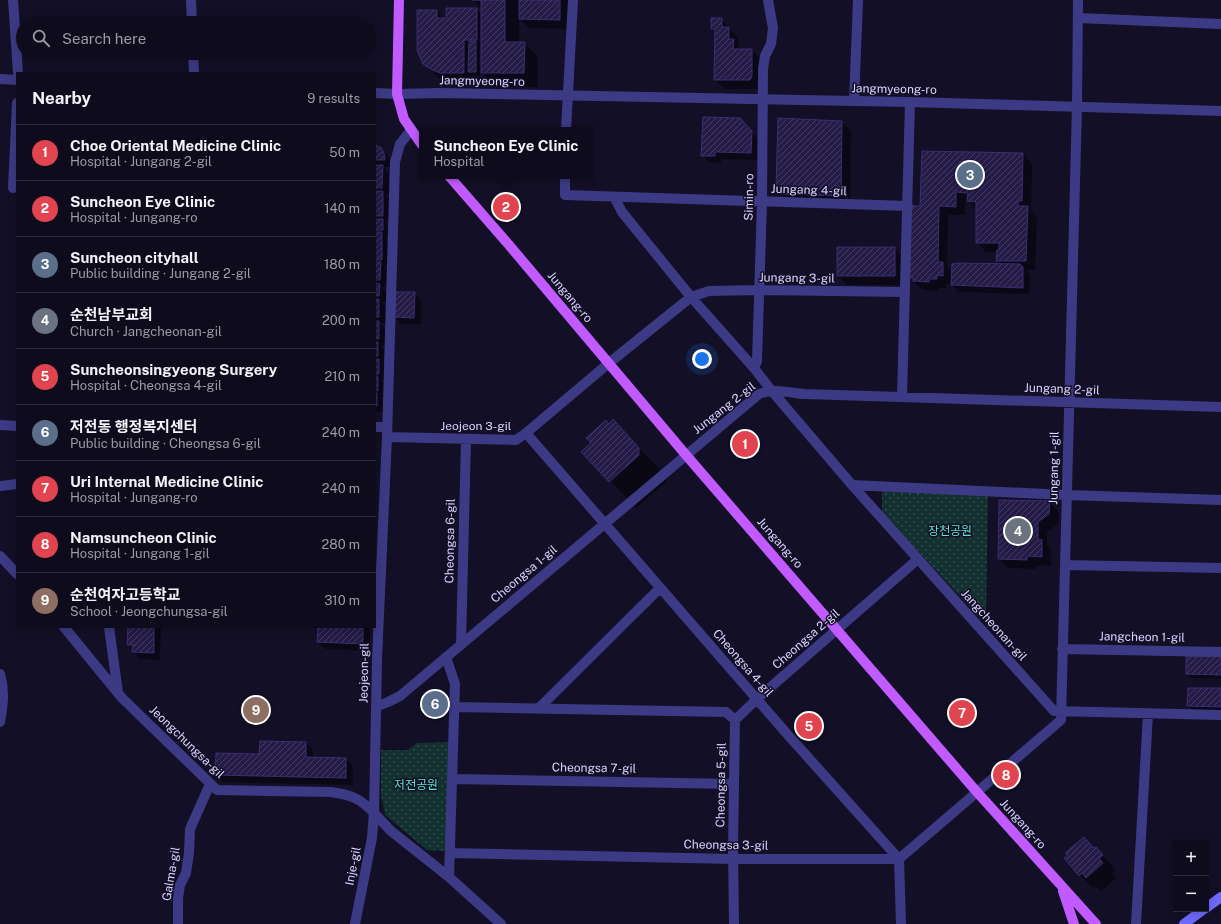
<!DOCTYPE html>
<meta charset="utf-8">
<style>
:root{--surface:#0e0b1c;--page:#1c1929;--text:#f1f3f6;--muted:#9b9ba3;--line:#2e2b3b;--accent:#2563eb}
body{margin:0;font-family:"Public Sans","Noto Sans KR",sans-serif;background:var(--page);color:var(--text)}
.controls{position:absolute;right:12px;bottom:12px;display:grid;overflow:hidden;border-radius:0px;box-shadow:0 2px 10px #0003}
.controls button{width:36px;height:36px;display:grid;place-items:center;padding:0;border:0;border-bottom:1px solid var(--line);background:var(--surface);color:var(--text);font:20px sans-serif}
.you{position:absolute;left:702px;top:359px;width:14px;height:14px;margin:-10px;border:3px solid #fff;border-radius:50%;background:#1a73e8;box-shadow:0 0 0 6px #1a73e833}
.badge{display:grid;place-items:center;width:26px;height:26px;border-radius:50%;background:var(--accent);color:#fff;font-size:13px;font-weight:700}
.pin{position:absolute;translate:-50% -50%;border:2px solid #fff;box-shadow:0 1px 4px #0006}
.popup{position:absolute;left:419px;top:127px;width:174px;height:52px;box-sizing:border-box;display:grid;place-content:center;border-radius:0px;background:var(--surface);filter:drop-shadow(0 1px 3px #0005);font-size:13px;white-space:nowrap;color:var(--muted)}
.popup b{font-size:15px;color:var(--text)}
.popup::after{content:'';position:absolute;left:50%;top:100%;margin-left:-8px;border:8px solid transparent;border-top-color:var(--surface)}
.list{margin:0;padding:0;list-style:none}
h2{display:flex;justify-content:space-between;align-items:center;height:52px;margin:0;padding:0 16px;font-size:17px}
h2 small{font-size:13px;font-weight:400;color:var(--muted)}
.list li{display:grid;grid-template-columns:26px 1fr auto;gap:12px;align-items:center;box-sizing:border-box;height:56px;padding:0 16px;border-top:1px solid var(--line)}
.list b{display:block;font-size:15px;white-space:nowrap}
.list p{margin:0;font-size:13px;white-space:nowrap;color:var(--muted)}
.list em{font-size:13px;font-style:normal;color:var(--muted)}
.icon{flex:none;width:22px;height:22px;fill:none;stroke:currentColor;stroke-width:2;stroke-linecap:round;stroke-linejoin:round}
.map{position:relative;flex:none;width:1221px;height:924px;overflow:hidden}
.search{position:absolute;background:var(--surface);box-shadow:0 2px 10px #0003;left:16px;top:16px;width:360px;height:44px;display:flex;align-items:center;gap:10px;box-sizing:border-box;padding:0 14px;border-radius:22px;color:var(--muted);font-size:15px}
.panel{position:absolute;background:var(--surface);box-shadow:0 2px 10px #0003;left:16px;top:72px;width:360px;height:556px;border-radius:0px}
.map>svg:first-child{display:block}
</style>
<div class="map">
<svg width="1221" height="924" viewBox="0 0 1221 924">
<defs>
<pattern id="park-dots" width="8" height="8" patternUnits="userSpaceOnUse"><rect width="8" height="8" fill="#12302f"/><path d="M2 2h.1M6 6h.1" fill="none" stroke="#344d4e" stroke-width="1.8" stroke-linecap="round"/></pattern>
<pattern id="building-hatch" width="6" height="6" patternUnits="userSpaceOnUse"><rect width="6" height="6" fill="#241b47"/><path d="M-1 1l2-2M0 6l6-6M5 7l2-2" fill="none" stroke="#433b63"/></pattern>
</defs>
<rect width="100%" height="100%" fill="#130f26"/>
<path fill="url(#park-dots)" d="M882 491 988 494 986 613 981 619 882 512Z
M452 742 447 849 443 851 427 850 385 815 381 795V750H408L417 743Z"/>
<path fill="#0007" fill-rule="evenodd" d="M473 0H569V29L529 28 519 18V43H524L538 57V87L496 86 480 71V76H473V82L446 81 437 77 421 60 418 49 437 11 444 19 477 9 482 14V9Z
M721 19 738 38V46L743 50H752L761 60 759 89H725L715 80 716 33 712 29Z
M779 119 842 122 851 131 850 205 786 198 777 188Z
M747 126 758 139V160L721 159V163L709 162 702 155Z
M375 146 380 148 387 155 391 163V167H383L389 173V195H385L390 199V222H385L389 227V237H386L389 240V266H384L387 270V287H381L386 291V302H381L386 307V323H380L386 329V346H380L385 350 384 363H381L386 367V380H381L385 384V398L380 397 384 401 383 412H375Z
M1023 154 1032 164 1031 211 1037 217 1035 270H1025L1030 275 1029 294 959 292 952 285 946 284V288H939V291L923 290 910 278 921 207ZM965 201 969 202 977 210V243L986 252H997V260L1002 265 953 273 947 267 948 215H965Z
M895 248 904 258V285H847L838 276Z
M414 293 421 300V324H402L395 317Z
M613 421 666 476V482L636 508 583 452Z
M1000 501 1049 502 1059 512 1058 524 1047 532V545L1051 550V566L1036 565V569L1008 568 999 559Z
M129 627H161L160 660 140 659 133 652V649L128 644Z
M319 627H370L369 651 325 649 318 642Z
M1221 657V679L1191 678 1187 674Z
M1221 689V711L1193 710 1188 706Z
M306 743 313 750V758L346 759 353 766V785L223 782 216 775 260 755Z
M1096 848 1116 870 1112 873 1116 878 1101 891 1096 886 1094 889 1080 875Z"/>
<path fill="url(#building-hatch)" stroke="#3b2d73" d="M472 0H505V42H525L524 73H481V0Z
M519 0H560V20L519 19Z
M446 8H477V40H464V73H440L432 70 423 64 417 50V10H437V18H446Z
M711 18H722V27H729V39H734L733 49H752V76L750 80H714L715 29H711Z
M469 41H476V72H468Z
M703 117 740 118 752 131 751 153 715 152V156H701Z
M778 118 842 121 841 196 783 194 776 189Z
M375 145H377V147H381L385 156V160H375Z
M922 151 1023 153 1022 201H1018V206H1028L1026 261H996L997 250H999V243H976V202L967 201 968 193 956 192V207L939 206 938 262H943V276L937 275V279H930L929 282 913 281V278H909L908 206H920Z
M375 165H383L382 188H375Z
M375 191H383V216H375Z
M375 219H383V230H375Z
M375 232H382V260H375Z
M837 247H895V276H837Z
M375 262H381L380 280H375Z
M958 263 1020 264 1023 267V288L951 285 952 264Z
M375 283 380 284 379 296H375Z
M394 292H415L414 318 394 317Z
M375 299H379V317H375Z
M375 321H379V339H375Z
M375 342H378V356H375Z
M375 359H379V374H375Z
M375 376H378V391H375Z
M375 393H377V406H375Z
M613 419 639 448V455L609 482 581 452 591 443 586 438 606 420 609 424Z
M999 500 1050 501 1049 514 1038 522V539L1042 540V557L1027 556V560L998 559Z
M128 627H154V653L132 652 133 645H127Z
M318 627H363V644L317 642Z
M1186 656H1221V675L1186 674Z
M1188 688H1221V707L1187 706Z
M260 741 306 742V757L346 758V778L215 775 216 753 259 754Z
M1084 837 1094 848 1096 847 1103 855 1099 858 1103 863 1086 878 1082 873 1079 876 1064 858 1068 855 1065 853Z"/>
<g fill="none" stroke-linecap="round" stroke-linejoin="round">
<path stroke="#3d3a85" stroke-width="10" d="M13 0 18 73
M191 0 192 23
M768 0 773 28 771 44 765 56 763 69 762 202 757 361 754 368 771 390 852 485 1054 711 1221 715
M1078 18 1221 24
M193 53 194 73
M854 101 858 0
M411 130 400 144 395 162 387 437 377 659 374 813 391 831 449 877 501 924
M566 130 573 0
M565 176V195L908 206
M13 188 17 103
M614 197 622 212 691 297 754 368
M902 396 910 102
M526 433 788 735 899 859 901 924
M387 437 516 440 526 433 609 363 691 297 709 291 759 290 904 292
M852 485 1067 495 1221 500
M0 486 17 484
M0 556 17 574
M1065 565 1221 568
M64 627 122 698 217 790 331 792C351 795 360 798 374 813L372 838 355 924
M109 627 118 693
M461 644 466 440
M1062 649 1221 652
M446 657 455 684 449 877
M0 674C5 691 3 705 0 722
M376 707 388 702 400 696 759 394C773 388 790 393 805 394L1221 407
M456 707 726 712 735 720
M539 708 660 588
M735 720 757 699 918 559
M453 779 734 784
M450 853 733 859H899L1061 720 1077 106 1078 0
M178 924V898L180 885 186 873 189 853 190 829 210 784
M734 924 733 849 735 720
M1136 924 1148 714"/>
<path stroke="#3d3a85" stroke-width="10" d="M0 79 17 80
M375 93 397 94 439 93 910 102 1221 111
M0 425 17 426
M375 427H387"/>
<path stroke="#6f6bff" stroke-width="10" d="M1206 908 1221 897
M1184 924 1204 909"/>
<path stroke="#c25bff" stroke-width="10" d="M399 0 397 94 404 119 422 145
M449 176 509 245 686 455 976 791 1096 924
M1063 891 1074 924"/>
</g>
<g text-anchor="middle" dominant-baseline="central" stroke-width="3" stroke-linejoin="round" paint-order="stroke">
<g font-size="12" fill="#d9d4ff" stroke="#130f26">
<text transform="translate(482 81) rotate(1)">Jangmyeong-ro</text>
<text transform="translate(894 89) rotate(1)">Jangmyeong-ro</text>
<text transform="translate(809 190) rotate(2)">Jungang 4-gil</text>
<text transform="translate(749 197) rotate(-89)">Simin-ro</text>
<text transform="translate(797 278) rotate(1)">Jungang 3-gil</text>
<text transform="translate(570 297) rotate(50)">Jungang-ro</text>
<text transform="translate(1062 389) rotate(2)">Jungang 2-gil</text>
<text transform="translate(724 408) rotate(-38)">Jungang 2-gil</text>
<text x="476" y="426">Jeojeon 3-gil</text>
<text transform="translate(1054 468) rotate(-89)">Jungang 1-gil</text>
<text transform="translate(450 541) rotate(-89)">Cheongsa 6-gil</text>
<text transform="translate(780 543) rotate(49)">Jungang-ro</text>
<text transform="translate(524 574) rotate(-40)">Cheongsa 1-gil</text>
<text transform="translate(994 625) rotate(48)">Jangcheonan-gil</text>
<text transform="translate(1142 637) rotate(1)">Jangcheon 1-gil</text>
<text transform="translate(806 639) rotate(-41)">Cheongsa 2-gil</text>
<text transform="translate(743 663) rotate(49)">Cheongsa 4-gil</text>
<text transform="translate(364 673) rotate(-89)">Jeojeon-gil</text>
<text transform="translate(187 742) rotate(44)">Jeongchungsa-gil</text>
<text transform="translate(594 768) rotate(1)">Cheongsa 7-gil</text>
<text transform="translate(721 785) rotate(-89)">Cheongsa 5-gil</text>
<text transform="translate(1023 824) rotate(48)">Jungang-ro</text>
<text transform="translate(726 845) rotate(1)">Cheongsa 3-gil</text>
<text transform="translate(353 866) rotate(-79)">Inje-gil</text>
<text transform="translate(171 874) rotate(-80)">Galma-gil</text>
</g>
<g font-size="12" fill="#5fe0c0" stroke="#130f26">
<text x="950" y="531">장천공원</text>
<text x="416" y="785">저전공원</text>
</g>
</g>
</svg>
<div class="controls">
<button>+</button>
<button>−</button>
</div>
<div class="you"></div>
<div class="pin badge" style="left:745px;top:444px;background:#e0444e">1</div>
<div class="pin badge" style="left:506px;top:207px;background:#e0444e">2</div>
<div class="popup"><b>Suncheon Eye Clinic</b>Hospital</div>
<div class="pin badge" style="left:970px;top:175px;background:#5c6f8a">3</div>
<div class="pin badge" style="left:1018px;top:531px;background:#6b7280">4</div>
<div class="pin badge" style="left:809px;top:726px;background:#e0444e">5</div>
<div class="pin badge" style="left:435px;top:704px;background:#5c6f8a">6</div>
<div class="pin badge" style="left:962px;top:713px;background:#e0444e">7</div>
<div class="pin badge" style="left:1006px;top:775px;background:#e0444e">8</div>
<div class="pin badge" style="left:256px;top:710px;background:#8d6e63">9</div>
<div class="search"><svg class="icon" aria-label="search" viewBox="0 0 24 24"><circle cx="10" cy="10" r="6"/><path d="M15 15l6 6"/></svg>Search here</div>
<section class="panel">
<h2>Nearby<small>9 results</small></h2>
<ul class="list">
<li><span class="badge" style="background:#e0444e">1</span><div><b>Choe Oriental Medicine Clinic</b><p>Hospital · Jungang 2-gil</p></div><em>50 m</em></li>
<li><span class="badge" style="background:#e0444e">2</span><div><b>Suncheon Eye Clinic</b><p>Hospital · Jungang-ro</p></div><em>140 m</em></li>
<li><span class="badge" style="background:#5c6f8a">3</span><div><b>Suncheon cityhall</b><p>Public building · Jungang 2-gil</p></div><em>180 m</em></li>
<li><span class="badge" style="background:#6b7280">4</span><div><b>순천남부교회</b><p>Church · Jangcheonan-gil</p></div><em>200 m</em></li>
<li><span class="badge" style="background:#e0444e">5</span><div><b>Suncheonsingyeong Surgery</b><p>Hospital · Cheongsa 4-gil</p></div><em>210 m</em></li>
<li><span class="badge" style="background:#5c6f8a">6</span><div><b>저전동 행정복지센터</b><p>Public building · Cheongsa 6-gil</p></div><em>240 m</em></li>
<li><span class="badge" style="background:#e0444e">7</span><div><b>Uri Internal Medicine Clinic</b><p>Hospital · Jungang-ro</p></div><em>240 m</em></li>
<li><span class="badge" style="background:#e0444e">8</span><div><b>Namsuncheon Clinic</b><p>Hospital · Jungang 1-gil</p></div><em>280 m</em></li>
<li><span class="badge" style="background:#8d6e63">9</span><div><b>순천여자고등학교</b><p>School · Jeongchungsa-gil</p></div><em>310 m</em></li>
</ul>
</section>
</div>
